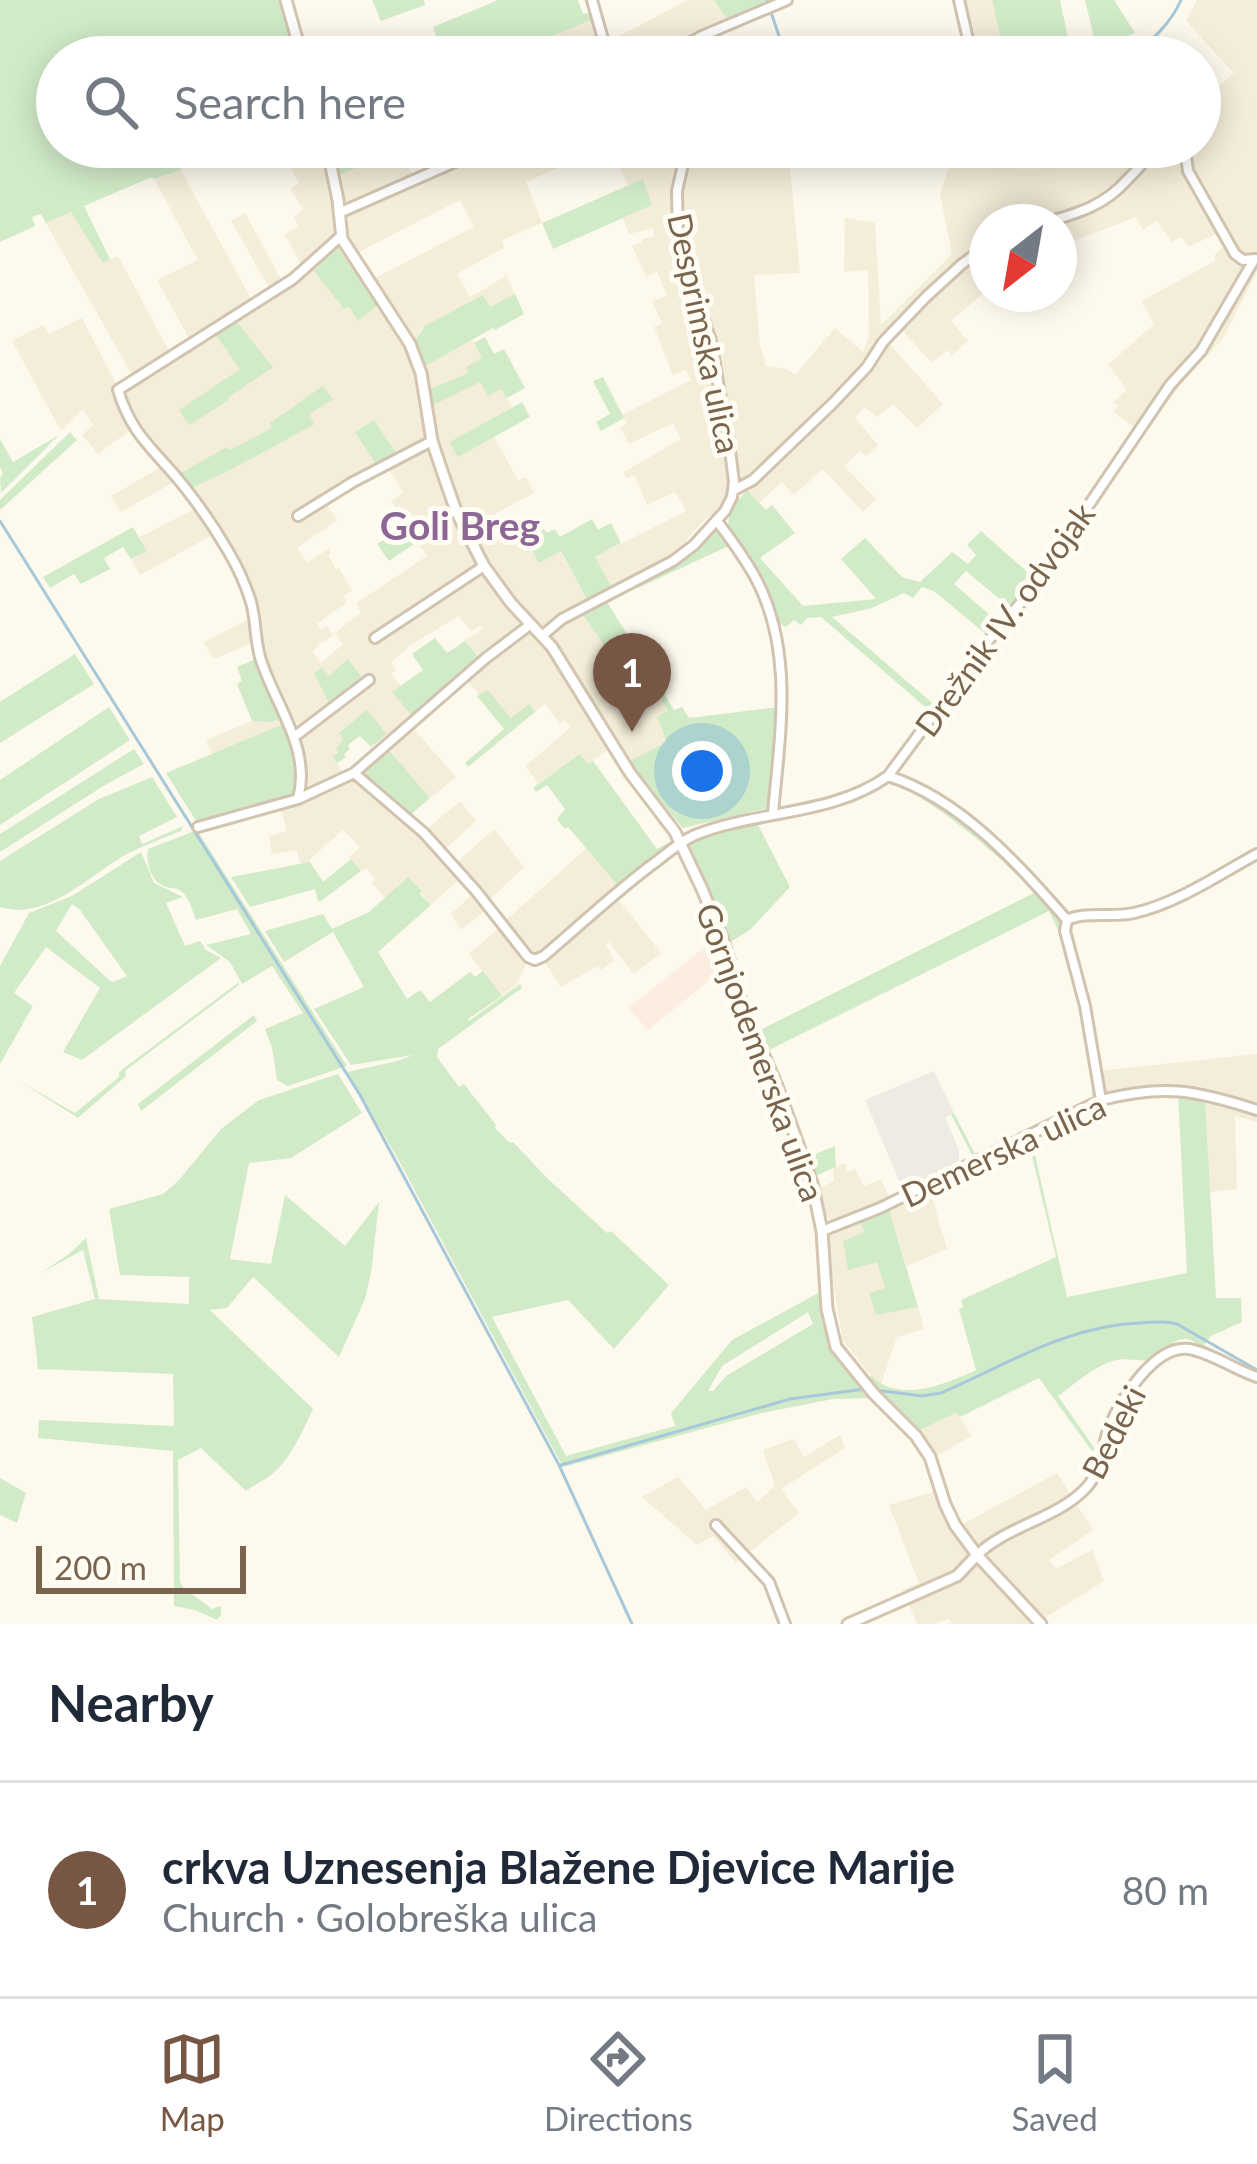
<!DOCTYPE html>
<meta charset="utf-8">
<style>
:root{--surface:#fff;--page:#f6f6f7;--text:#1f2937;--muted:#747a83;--line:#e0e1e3;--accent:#775644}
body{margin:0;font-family:Lato,sans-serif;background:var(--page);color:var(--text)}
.compass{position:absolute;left:969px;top:204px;width:108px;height:108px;border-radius:50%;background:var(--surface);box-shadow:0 6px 30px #0003;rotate:211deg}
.scale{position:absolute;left:36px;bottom:30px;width:210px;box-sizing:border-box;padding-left:12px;border:6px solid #79644e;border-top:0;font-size:33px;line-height:42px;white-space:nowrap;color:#79644e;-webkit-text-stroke:9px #fffcf3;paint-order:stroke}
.you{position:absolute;left:702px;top:771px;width:42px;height:42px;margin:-30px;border:9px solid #fff;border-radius:50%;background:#1a73e8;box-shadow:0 0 0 18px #1a73e833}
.badge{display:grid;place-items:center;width:78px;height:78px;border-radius:50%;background:var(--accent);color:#fff;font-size:39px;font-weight:700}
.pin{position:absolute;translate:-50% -99px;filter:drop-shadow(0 3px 6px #0008)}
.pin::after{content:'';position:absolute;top:63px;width:42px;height:36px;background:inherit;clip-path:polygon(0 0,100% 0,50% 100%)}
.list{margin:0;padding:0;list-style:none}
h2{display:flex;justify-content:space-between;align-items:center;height:156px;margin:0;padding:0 48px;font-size:51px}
h2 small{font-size:39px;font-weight:400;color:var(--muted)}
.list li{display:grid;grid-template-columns:78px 1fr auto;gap:36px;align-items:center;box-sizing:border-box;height:216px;padding:0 48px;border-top:3px solid var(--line)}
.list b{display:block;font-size:45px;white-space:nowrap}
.list p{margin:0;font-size:39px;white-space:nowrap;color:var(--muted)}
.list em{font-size:39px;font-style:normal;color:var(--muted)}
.icon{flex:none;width:66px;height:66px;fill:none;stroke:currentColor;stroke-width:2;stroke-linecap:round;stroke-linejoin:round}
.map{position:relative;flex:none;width:1257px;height:1624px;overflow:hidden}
.search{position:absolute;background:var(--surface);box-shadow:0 6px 30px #0003;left:36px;right:36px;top:36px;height:132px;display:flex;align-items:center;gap:30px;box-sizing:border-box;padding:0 42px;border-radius:66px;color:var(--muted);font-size:45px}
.sheet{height:372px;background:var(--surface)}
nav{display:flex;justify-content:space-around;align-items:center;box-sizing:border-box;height:168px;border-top:3px solid var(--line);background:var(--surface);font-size:33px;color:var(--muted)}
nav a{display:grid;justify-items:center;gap:6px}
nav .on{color:var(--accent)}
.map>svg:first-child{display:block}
</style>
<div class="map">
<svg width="1257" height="1624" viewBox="0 0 1257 1624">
<rect width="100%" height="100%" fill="#fdf9ec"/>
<path fill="#f4edda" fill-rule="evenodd" d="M688 0H714L726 17 732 28 705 41 722 57H547L541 40 596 18 604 44Z
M961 0H992L1005 57H974Z
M1197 0H1257V272L1223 338 1180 386 1142 434 1114 412 1118 405 1113 402 1127 390 1108 365 1154 324 1142 301 1215 261V254L1226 244 1219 233 1188 247 1182 237 1172 242 1156 221 1143 230 1136 217 1073 241 1064 220 987 222V290L951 321 968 341 952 355 947 350 932 363 900 328 887 341 943 404 917 428 893 404 877 417 865 407 855 418 878 445 866 456 860 451 844 466 876 499 863 512 823 469 794 495 782 482 759 503 747 491 729 493 712 519 708 516 686 540 688 546 673 557 612 587 595 557 686 511 675 492 647 505 635 475 626 478 624 472 681 439 673 423 629 444 621 428 627 423 622 415 691 380 686 370 673 375 654 327 662 323 652 302 667 295 657 272 646 276 632 246 642 242V239L654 236 653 228 629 234 623 218 651 205 642 180 628 186 619 165 611 168 602 149 526 182 542 223 502 240 504 248 457 274 470 297 506 276 515 294 489 307 483 296 421 329 415 343 425 365 472 339 482 358 468 373 431 389 481 382 501 388 512 407 449 442 459 456 494 437 518 480 526 477 534 493 471 527 478 545 515 526 539 563 560 551 587 600 577 605 583 615 604 644 626 636 669 712 667 742 629 761 617 743 588 765 578 754 538 784 526 766 571 727 564 720 560 723 545 704 535 712 529 705 511 719 489 691 479 695 466 679 412 727 456 777 430 798 388 749 361 772 425 831 460 801 476 821 443 851 455 864 494 829 524 867 489 900 505 921 586 849 619 887 613 893 661 953 634 974 609 942 606 945 614 960 601 970 598 966 561 987 544 961 538 966 528 961 515 986 502 996 469 954 501 926 487 909 461 930 451 914 474 893 461 878 431 905 408 877 386 899 372 883 375 880 367 868 361 871 349 857 360 847 343 830 310 859V862L300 864 297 850 272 854 269 836 287 831 281 810 294 805 296 796 285 724 212 754 206 740 252 721 272 722 254 642 214 659 204 642 251 618 228 557 213 535 140 575 131 559 147 551 140 537 196 508 176 481 121 512 111 496 163 466 131 430 98 454 82 435 93 425 83 409 61 431 12 341 43 325 49 334 82 318 116 384 132 375 46 223 71 212 103 262 118 256 170 353 190 340 157 280 198 260 154 179 181 170 252 301 270 289 231 221 245 213 282 281 303 268 285 234 298 227 294 217 303 210 290 189 299 183 279 147H331L338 175 399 150 412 173 473 147H788L800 273 754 275 760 345 766 366 787 369 795 375 835 328 863 352 869 336 868 270 844 272 845 218 875 223 881 325 952 254 940 194 951 160 966 155 964 147H1200V103L1234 73 1186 21ZM460 200 474 227 375 278 357 253ZM388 467 403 492 391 501 427 556 357 603 361 613 335 633 343 644 321 663 313 652 318 645 333 635 327 626 321 630 317 624 347 602 344 596 352 590 339 568 336 569 328 555 331 552 329 548 307 563 297 548 337 520 325 502ZM459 616 471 631 481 625 483 628 465 641 481 659 393 691 401 686 391 674 396 670 391 662 407 649V647ZM367 711 391 738 352 770 344 774 333 757 339 752 344 739 340 732Z
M1257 1054V1122L1235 1116 1237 1189 1210 1192 1205 1090 1152 1086 1106 1093 1103 1090 1099 1071Z
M846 1163 847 1172 855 1169 864 1187 881 1179 890 1199 833 1222 826 1216 818 1189 834 1181 833 1168Z
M930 1190 947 1249 907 1266 889 1209Z
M861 1222 865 1232 848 1269 877 1261 885 1288 875 1315 918 1307 924 1329 897 1337 881 1384 876 1382 843 1341 828 1252 829 1233Z
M957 1413 971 1436 935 1457 918 1431Z
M840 1435 845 1448 781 1489 799 1513 736 1563 713 1536 697 1545 642 1497 678 1477 706 1510 746 1487 757 1502 775 1486 763 1450 794 1439 804 1457Z
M1057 1473 1093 1530 1049 1560 1056 1569 1092 1550 1104 1581 1043 1619 1047 1624H952L949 1619 932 1624H917L903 1590 919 1583 889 1505 947 1488 956 1515 963 1524Z"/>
<path fill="#fcede0" d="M718 937 728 965 648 1030 628 1008Z"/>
<path fill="#efebe4" d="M934 1071 954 1113 945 1118 959 1150V1162L904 1192 865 1100Z"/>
<path fill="#d1ebc9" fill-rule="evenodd" d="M0 0H280L296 57H57V147H216L177 162 181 170 154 179 152 177 84 206 110 259 103 263 71 212 46 223 41 214 32 217 35 226 0 242Z
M372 0H424L425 5 381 21Z
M498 0H578L583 14 594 11 596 18 542 40 547 57H444L433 27Z
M714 0H765L767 4 727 19Z
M992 0H1060L1072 57H1005Z
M1085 0H1114L1135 33 1096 47Z
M331 147H405L337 176Z
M643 179 652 205 553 249 542 223Z
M337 247 378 305 358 321 349 307 344 309 314 271Z
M515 294 524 314 495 330 493 328 425 366 414 342 425 326 483 295 490 307Z
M234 318 273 367 228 398 229 400 189 425 179 410 240 369 213 331Z
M485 337 494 354 504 349 525 388 507 398 501 389 488 396 480 382 433 405 430 389 468 373 466 367 482 358 474 343Z
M603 377 624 418 601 431 596 422 610 414 593 381Z
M323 386 333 399 309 414 315 424 234 468 189 489 177 475 227 447 230 450 272 428 270 423Z
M522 402 530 417 458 457 449 442Z
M374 420 398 456 378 467 355 432Z
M70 432 77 440 0 510V500Z
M59 435 1 493 0 478 3 473 0 467V439L13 462Z
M747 490 766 510 772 505 795 533 760 558 803 606 876 599 841 559 865 538 902 577 920 582 952 552 968 564 976 555 967 545 981 531 1034 578 1010 608 966 571 954 584 998 622 988 636 934 591 922 587 913 598 904 593 872 608 832 617 937 707 932 713 821 617 807 618 801 625 794 620 786 627 776 622 758 576 728 526C728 510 737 502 747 490Z
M592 519 598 530 611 523 621 543 595 557 612 587 587 600 561 551 539 563 525 540 544 529 547 533 555 529 560 537Z
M403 521 417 542 389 561 377 544 391 535 389 531Z
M133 527 147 551 131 559 123 547 104 558 110 569 81 584 74 574 50 588 43 577Z
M716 531 731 545 638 588 637 586 679 564Z
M607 602 674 710 682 707 689 718 779 707 768 808 683 828 635 771 629 761 667 742 657 717 668 711 626 636 604 645 583 615Z
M435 638 447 653 465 641 481 660 414 718 392 692 423 670 412 654Z
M75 654 94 684 0 743V702Z
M258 658 283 717 272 722 252 721 237 684 242 681 237 667Z
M348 659 365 681 331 707 314 673 322 667 329 676Z
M488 690 511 718 529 704 535 712 468 767 465 763 504 729 477 696Z
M109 707 130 740 0 825V780Z
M367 710 387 734 371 747 360 736 348 745 350 749 344 754 346 757 337 763 332 756 338 753 336 749 343 739 339 733Z
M286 723 299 771 296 796 198 824 166 773Z
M134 749 144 764 105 785 0 852V834Z
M388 749 430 798 409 816 361 775 364 768Z
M579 754 588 764 593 761 657 849 673 840 676 844 619 887 568 827 565 829 557 819 565 809 547 785 536 792 533 788Z
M152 777 177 817 139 836 142 844 183 826 181 831C161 839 139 847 120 858 86 879 44 921 0 907V861L99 799Z
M888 781C934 786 1027 871 1054 909 1062 922 1064 938 1068 953 1081 999 1096 1049 1096 1098L976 1158 973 1157 951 1114 954 1113 976 1156 1092 1097C1091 1039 1076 963 1049 911L767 1051 758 1031 1034 893C1000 855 936 801 888 781Z
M757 823 790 887 750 930 729 943 689 849 691 842Z
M197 830 347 1066 288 1086 277 1080 272 1048 265 1029 303 1013 272 966 242 984 230 962 206 945 251 934 237 909 196 920C192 910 190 899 182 892 169 883 175 892 162 885 149 878 146 860 148 849Z
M141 852 154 883 183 897 166 903 185 946 200 941 206 950 221 958 82 1060 63 1052 100 988 46 947 14 993 33 1006 0 1064V966L29 913 72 896ZM72 904 80 910 127 976 113 982 109 980 56 931Z
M351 859 361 871 321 901H318L315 889 250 907 231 877 310 862 323 882Z
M408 877 422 891 420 894 431 905 378 952 407 999 420 990 430 1002 470 972 475 977 483 971 502 996 468 1019 469 1021 520 984 522 988 438 1049 437 1057 459 1087 464 1084 496 1125 495 1128 510 1143 513 1142 546 1177 607 1233 611 1231 669 1285 614 1349 568 1300 492 1317 566 1456 675 1426 671 1413 732 1340 822 1291C828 1344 832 1356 871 1394L868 1398 833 1399 762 1413 563 1467 398 1159 347 1072 397 1061 413 1055 351 1065 314 1009 364 987 333 932 284 962 265 931 323 914 332 929 369 912ZM808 1312 813 1324 726 1376 713 1391H708L722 1366Z
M239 982V985L126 1070 125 1077 78 1118 21 1082 75 1113 119 1077V1072Z
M254 1015 257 1021 141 1111 138 1104Z
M338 1074 362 1113 291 1158 249 1163 230 1259 271 1264 285 1195 345 1246 379 1202 371 1273 365 1299 339 1357 253 1277 227 1308 210 1310 313 1409C302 1432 291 1459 271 1475 263 1481 254 1485 246 1491L201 1448 178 1460 180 1582 184 1588 212 1609 221 1606V1615L217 1620 195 1610 174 1606 173 1451 38 1438 39 1420 174 1426 173 1374 38 1369 32 1317 95 1299 83 1250 41 1273 69 1254 86 1238 99 1299 189 1304V1277L120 1275 109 1209 163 1194 179 1180 221 1129 259 1100Z
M1178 1093 1205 1097 1216 1298H1241L1242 1322 1211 1336 1202 1348C1176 1323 1168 1357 1145 1360 1135 1361 1126 1358 1116 1360 1095 1365 1075 1384 1058 1396L1095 1449 1092 1451 1039 1378 960 1417 956 1413 918 1431 867 1380 871 1376C901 1404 945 1384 976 1370L959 1309 963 1307 961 1300 1056 1257 1028 1139 1031 1137 1067 1297 1187 1273Z
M835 1146 836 1167 815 1176 808 1157Z
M889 1209 918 1307 876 1315 869 1293 885 1288 877 1262 848 1270 843 1241 864 1232 861 1222Z
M0 1478 26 1493 17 1523 0 1515Z"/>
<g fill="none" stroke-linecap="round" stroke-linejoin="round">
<path stroke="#a6c8d9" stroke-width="3" d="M767 0 784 51 835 57
M1099 57 1107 51C1111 52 1125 54 1129 53 1150 47 1173 19 1181 0
M0 521 360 1095 559 1465 632 1624
M875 1390 922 1396 941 1393C1006 1365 1066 1326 1139 1323 1153 1322 1165 1321 1177 1324L1257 1370
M561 1465 790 1399 865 1389"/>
<defs>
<path id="street" d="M592 0 608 57
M959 0 972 57
M676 57 689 43 702 36 787 0
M1185 147 1188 171 1235 254 1243 260 1255 259
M339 213 489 147
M1047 222C1079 213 1105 205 1127 180 1138 168 1146 164 1147 147
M734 490 753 480 834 402 867 367 883 342 926 297 962 264 987 246
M298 516 353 482 432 441
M717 521C730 538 743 556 754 575 795 649 780 733 773 813
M543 635 562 619 673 561 694 545 725 511 732 497 734 482 731 458 711 341 678 240 677 191 687 147
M375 638 484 566
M294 737 369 680
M354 773 424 833 476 891 528 957 535 960 544 956C582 924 617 890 657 861 669 852 681 841 695 835 757 810 832 816 888 776L988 641 1030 592 1170 385 1201 351 1254 260
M888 776C961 799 1018 864 1067 920
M298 799C312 748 274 704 260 657 255 639 256 620 251 602 246 586 237 566 228 551 216 530 201 508 186 489 157 451 133 439 118 390L293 279 341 236
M198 827 298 799 354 773 486 658 531 624
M1101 1100 1085 1006 1065 931 1067 920C1086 911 1113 918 1134 913 1178 903 1218 875 1257 854
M822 1231 880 1208 1101 1100C1165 1084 1195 1090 1257 1110
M716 1525 769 1582 785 1624
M977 1555C1008 1525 1057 1519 1086 1488 1102 1471 1101 1448 1109 1428 1120 1400 1155 1344 1189 1349 1212 1353 1235 1370 1257 1377"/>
<path id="secondary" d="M286 0 302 57
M327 147 338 200 342 239 410 344 421 373 432 441 441 468 456 511 484 566 511 603 552 647 630 773 675 832 702 889 723 940 743 1007 777 1086 812 1183 822 1231 827 1309 836 1347 874 1394 916 1436 930 1457 945 1504 955 1525 977 1555 1041 1624
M848 1624 957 1576 977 1555"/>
</defs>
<use href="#street" stroke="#d0c3b0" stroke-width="14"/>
<use href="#secondary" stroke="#d3c5af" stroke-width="15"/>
<use href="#street" stroke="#fff" stroke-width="8"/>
<use href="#secondary" stroke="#fff" stroke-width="9"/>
</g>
<g text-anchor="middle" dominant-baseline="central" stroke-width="10" stroke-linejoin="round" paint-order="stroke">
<g font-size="33" fill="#79644e" stroke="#fffcf3">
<text transform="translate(705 333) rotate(78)">Desprimska ulica</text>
<text transform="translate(1004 619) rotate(-54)">Drežnik IV. odvojak</text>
<text transform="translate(761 1052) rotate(70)">Gornjodemerska ulica</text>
<text transform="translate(1003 1150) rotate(-25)">Demerska ulica</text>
<text transform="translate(1113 1432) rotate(-63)">Bedeki</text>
</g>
<g font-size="39" font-weight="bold" fill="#8c6694" stroke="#fffcf3">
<text x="460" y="525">Goli Breg</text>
</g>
</g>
</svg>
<svg class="compass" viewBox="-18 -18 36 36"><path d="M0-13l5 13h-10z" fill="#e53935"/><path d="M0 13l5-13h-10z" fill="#747a83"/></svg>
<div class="scale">200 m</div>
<div class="you"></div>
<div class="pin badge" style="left:632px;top:732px">1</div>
<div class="search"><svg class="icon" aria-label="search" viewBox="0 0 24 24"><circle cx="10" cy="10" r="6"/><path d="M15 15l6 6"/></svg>Search here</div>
</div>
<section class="sheet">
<h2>Nearby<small></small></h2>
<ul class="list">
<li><span class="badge">1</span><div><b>crkva Uznesenja Blažene Djevice Marije</b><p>Church · Golobreška ulica</p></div><em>80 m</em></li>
</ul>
</section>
<nav>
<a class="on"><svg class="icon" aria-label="map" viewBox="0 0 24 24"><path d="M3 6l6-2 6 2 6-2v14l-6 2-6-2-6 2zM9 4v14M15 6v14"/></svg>Map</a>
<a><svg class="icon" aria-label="directions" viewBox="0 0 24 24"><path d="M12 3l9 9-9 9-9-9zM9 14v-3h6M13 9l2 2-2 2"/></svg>Directions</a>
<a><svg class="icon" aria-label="saved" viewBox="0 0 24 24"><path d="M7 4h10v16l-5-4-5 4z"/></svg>Saved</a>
</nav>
